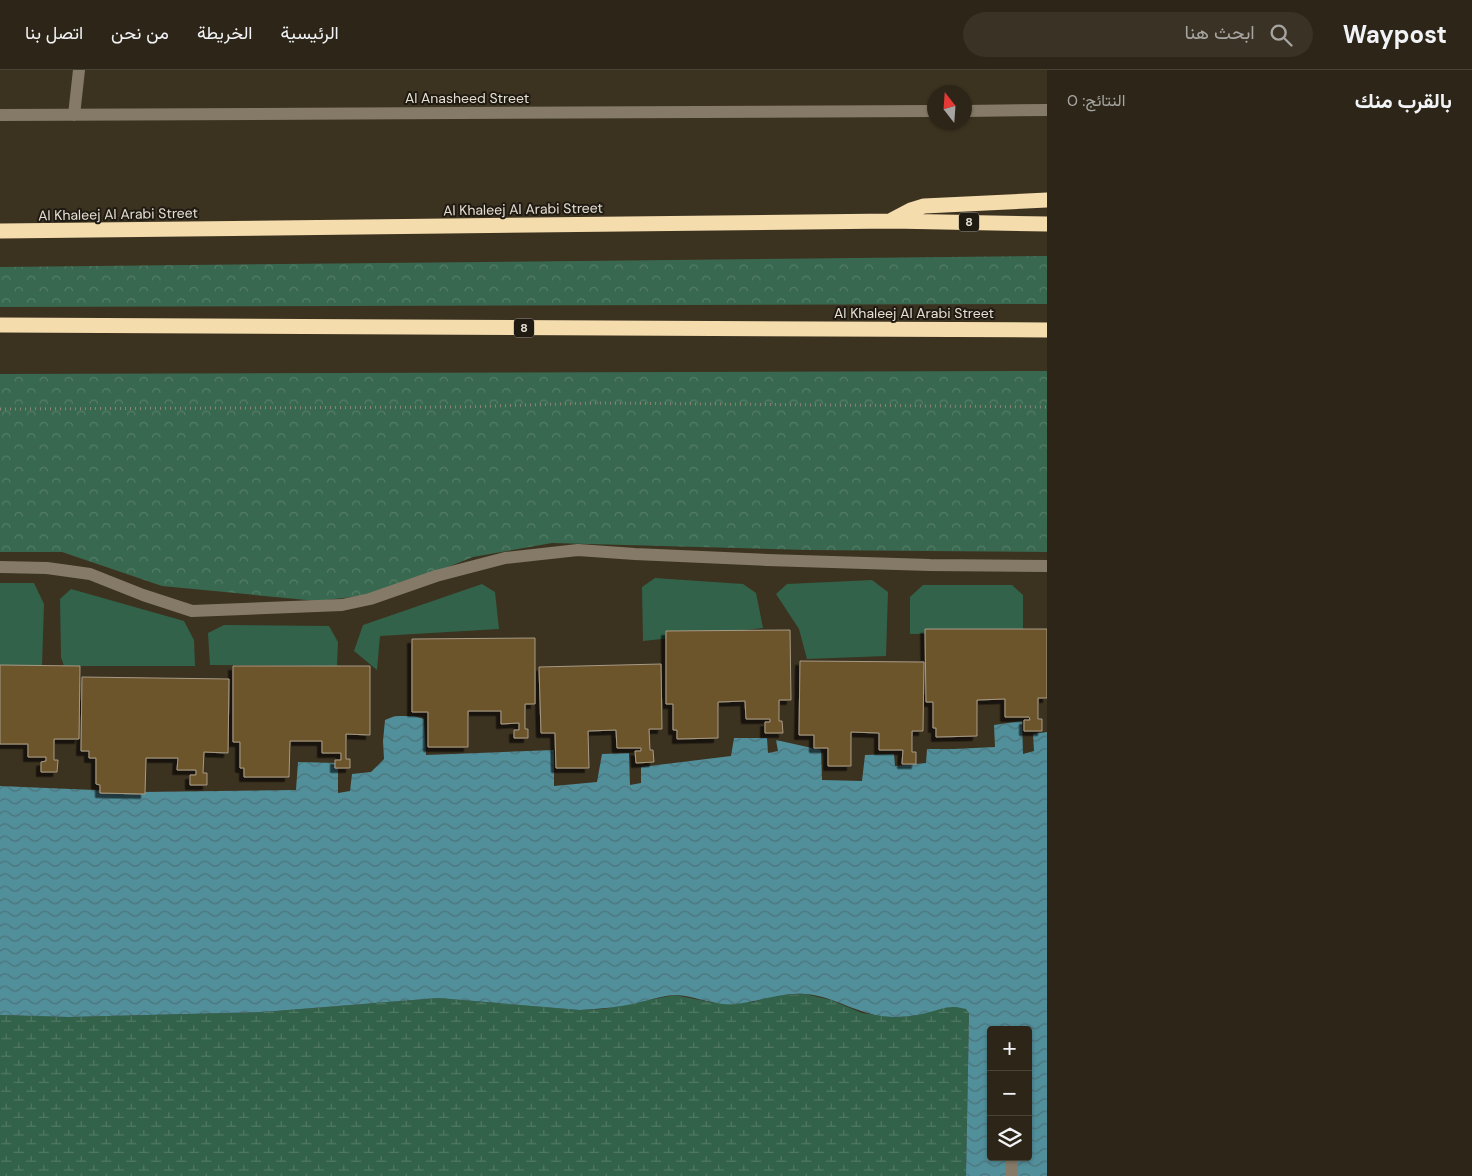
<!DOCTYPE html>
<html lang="ar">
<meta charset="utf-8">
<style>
:root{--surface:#2d2618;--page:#393225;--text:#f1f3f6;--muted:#a7a5a2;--line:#484337}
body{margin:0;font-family:"DM Sans",Vazirmatn,sans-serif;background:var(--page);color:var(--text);direction:rtl}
.controls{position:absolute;right:15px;bottom:15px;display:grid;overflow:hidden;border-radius:5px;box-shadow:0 1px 4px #0004}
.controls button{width:45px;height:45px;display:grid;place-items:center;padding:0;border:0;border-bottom:1px solid var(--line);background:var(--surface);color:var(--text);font:25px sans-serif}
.compass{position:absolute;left:927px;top:15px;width:45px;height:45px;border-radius:50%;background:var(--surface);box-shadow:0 1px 4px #0004;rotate:343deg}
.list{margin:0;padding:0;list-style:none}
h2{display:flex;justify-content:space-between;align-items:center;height:65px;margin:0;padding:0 20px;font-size:21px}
h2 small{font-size:16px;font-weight:400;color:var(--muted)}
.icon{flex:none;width:28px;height:28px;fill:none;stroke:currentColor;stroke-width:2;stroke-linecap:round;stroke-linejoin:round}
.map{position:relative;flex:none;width:1047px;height:1106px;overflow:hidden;direction:ltr}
header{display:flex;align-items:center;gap:30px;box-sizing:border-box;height:70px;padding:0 25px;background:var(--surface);border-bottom:1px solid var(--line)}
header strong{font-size:24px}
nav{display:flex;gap:28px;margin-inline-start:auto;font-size:18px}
.search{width:350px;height:45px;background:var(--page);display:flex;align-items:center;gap:12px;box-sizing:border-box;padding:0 18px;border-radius:28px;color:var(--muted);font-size:19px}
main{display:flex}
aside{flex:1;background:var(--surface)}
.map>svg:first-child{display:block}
</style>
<header>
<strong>Waypost</strong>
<div class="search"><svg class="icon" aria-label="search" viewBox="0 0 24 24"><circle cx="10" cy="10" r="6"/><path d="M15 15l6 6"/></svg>ابحث هنا</div>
<nav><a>الرئيسية</a><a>الخريطة</a><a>من نحن</a><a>اتصل بنا</a></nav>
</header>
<main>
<aside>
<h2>بالقرب منك<small>النتائج: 0</small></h2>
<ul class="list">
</ul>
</aside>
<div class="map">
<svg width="1047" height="1106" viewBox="0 0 1047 1106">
<defs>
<pattern id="forest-crowns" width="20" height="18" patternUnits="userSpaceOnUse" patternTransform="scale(1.25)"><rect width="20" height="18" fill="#38684f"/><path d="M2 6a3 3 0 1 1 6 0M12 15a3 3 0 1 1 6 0" fill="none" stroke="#557d67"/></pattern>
<pattern id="wetland-marsh" width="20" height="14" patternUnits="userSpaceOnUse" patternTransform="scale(1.25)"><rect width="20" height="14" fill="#32624a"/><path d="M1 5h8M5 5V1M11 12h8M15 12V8" fill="none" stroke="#507863"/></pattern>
<pattern id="water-waves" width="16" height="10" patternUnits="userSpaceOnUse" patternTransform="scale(1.25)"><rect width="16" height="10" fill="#518f9b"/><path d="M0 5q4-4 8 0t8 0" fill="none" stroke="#4d747b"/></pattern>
<filter id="shadow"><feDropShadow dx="-4.5" dy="4.5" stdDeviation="0" flood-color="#0009"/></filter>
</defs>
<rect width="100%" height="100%" fill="#3c3220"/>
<path fill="#32624a" d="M655 508 743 514 756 523 763 558 643 571 642 517Z
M872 510 888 522 886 586 807 589 799 559 776 524 787 514Z
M0 513H34L44 534 42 596H0Z
M482 514 495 522 499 559 380 566 377 600 354 581 363 555Z
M923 515H1012L1023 525V563L910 564V527Z
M71 519 184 551 194 570 195 596H64L61 587 60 529Z
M224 555 329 556 338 572 337 596 210 595 208 563Z"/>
<path fill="url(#forest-crowns)" d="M1047 186V234L0 237V197Z
M1047 301V482L808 480 552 473 473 487 379 524 317 531 162 516 62 482H0V304Z"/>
<path fill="url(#wetland-marsh)" d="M805 924 831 930 862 943 891 947 913 946 945 936H958L966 939 969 944 966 1106H0V945L69 947 263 942 438 928 580 940 603 939 675 925 715 933 753 932 775 925Z"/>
<path fill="url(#water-waves)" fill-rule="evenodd" d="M395 646H414L424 649 426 685 554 680V716L597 712 602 684 629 683 630 715 641 713V697L731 686 734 668H767L768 683 778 681 776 670 821 680 822 710 862 711 865 685 894 684 895 696 926 693 927 679H954L995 677 994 655 1022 651 1023 684 1034 681 1033 664 1047 662V1106H966L969 944 966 939C949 934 942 939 926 943 915 946 903 947 892 947 859 946 835 926 805 924 780 922 758 932 734 934 713 936 691 924 674 925 662 926 649 930 637 933 618 937 600 939 580 940L438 928 263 942 69 947 0 945V716L141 722 296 720 298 692 338 693V723L350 721 352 704 371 702 384 689 383 671 385 650ZM991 960H1028V1087H991Z"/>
<path fill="#6c542a" stroke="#a79a86" filter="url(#shadow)" d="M925 559H1047V628H1038V649H1042V661H1024V650H1030L1029 647H1005V629L977 630V666L936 667V658H933V632H926Z
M790 560 791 630H779V651H782L783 663H765V652H770V649H746L745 631 718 632V668L677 669V660H673V634H666V561Z
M535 568V634H525V659H528V668H514V660H519V653L501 654V641H468V677H428V642H412V569Z
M800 591 924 592 923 661H912V682H916V694H902L903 680H879V663L851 662V696H828V678H814V665H799Z
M661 594 662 659H649L650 680H653L654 692 636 693 635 681H641V678H617L616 660 588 661 589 698H556L555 663H541L539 597Z
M0 595 80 596 79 669H54V690H58L57 702H41V692L46 691V687H28V674H0Z
M233 596H370V665L346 664V689H350V698H335V690H341V683H322V671H290L289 707H244V698H240V672H233Z
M82 607 229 609 228 683 204 682 203 703H207V715H190V705H196V700H177L178 688H146L145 724 100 723V715L96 714V688H89V681H81Z"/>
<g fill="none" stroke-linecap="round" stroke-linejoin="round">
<path stroke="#8c8375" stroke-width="3" stroke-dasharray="1 4" stroke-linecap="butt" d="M0 339 461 337 596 333 1047 337"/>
<path stroke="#847a67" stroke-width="12" d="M964 41 1047 40
M0 45 934 41
M74 45 79 0
M0 497 47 498 90 504 143 525 192 541 342 535 370 529 436 506 505 488 578 480 635 484 767 490 930 495 1047 496
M1012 1087V1106"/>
<path stroke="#f4dcad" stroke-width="15" d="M892 150 911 140 924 136 1047 130
M0 161 892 151 1047 154
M0 255 1047 260"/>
</g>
<g text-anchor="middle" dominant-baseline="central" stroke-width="4" stroke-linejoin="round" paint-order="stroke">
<g fill="#1f1a12" stroke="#aaa399" stroke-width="1">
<rect x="959" y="142.5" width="20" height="19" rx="4"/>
<rect x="514" y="248.5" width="20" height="19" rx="4"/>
</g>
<g font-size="12" font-weight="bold" fill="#e5ded3">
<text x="969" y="152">8</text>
<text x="524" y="258">8</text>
</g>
<g font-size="14" fill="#e5ded3" stroke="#1f1a12">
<text x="467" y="28">Al Anasheed Street</text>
<text transform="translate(523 139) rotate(-1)">Al Khaleej Al Arabi Street</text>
<text transform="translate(118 144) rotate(-1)">Al Khaleej Al Arabi Street</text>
<text x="914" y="243">Al Khaleej Al Arabi Street</text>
</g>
</g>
</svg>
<div class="controls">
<button>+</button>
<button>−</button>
<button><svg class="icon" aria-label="layers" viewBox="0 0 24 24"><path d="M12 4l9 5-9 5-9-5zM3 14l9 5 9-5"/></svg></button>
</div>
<svg class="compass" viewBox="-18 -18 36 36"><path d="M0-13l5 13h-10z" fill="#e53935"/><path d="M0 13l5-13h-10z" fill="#a7a5a2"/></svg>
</div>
</main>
